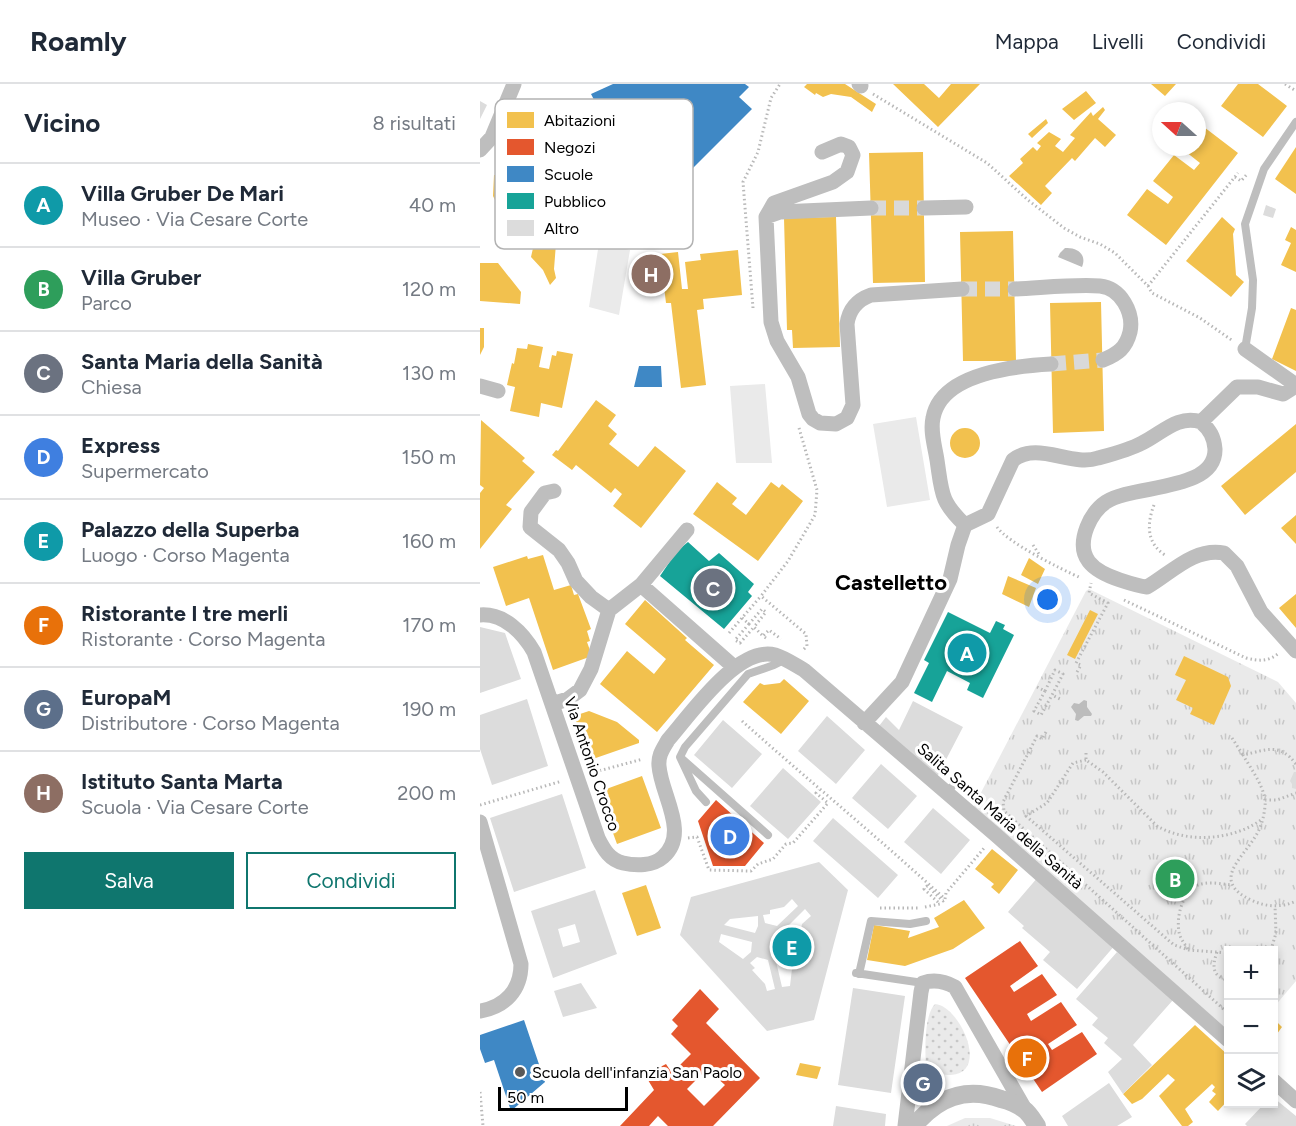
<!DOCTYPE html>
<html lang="it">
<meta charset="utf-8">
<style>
:root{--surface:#fff;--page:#f2f2f3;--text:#1f2937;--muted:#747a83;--line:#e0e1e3;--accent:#0f766e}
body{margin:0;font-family:Figtree,sans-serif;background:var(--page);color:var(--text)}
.controls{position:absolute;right:18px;bottom:18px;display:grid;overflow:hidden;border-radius:0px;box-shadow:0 3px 9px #0003}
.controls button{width:54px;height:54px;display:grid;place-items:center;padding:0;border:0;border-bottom:2px solid var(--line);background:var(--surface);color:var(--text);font:30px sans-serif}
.compass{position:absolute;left:672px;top:18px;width:54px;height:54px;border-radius:50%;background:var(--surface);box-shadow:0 3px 9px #0003;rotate:291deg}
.scale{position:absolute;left:18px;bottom:15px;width:130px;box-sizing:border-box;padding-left:6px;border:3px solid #000;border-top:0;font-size:16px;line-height:21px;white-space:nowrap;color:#000;-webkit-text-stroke:4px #fff;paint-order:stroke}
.you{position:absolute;left:568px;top:516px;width:21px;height:21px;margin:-15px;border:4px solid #fff;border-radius:50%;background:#1a73e8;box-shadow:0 0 0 9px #1a73e833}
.badge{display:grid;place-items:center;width:39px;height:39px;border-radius:50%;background:var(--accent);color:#fff;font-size:20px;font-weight:700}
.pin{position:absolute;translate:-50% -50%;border:3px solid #fff;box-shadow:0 2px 6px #0006}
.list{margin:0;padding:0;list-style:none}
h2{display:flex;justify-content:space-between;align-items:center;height:78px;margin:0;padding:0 24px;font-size:26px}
h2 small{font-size:20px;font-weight:400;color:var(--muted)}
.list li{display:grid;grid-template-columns:39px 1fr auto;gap:18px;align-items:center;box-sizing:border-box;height:84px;padding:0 24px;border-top:2px solid var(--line)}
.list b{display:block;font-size:22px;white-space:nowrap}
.list p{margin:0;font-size:20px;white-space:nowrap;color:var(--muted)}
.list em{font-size:20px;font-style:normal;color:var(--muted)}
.actions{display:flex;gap:12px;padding:18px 24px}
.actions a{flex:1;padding:14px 0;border:2px solid var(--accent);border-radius:0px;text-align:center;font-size:21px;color:var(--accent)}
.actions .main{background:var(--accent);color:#fff}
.icon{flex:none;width:33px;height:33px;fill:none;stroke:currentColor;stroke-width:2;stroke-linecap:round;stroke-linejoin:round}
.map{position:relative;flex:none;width:816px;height:1042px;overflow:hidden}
header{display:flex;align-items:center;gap:36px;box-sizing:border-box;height:84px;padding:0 30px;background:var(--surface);border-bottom:2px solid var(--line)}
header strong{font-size:28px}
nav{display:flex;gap:33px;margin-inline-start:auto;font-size:21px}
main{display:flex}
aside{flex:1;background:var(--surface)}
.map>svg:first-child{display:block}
</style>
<header>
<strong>Roamly</strong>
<nav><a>Mappa</a><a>Livelli</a><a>Condividi</a></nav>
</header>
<main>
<aside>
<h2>Vicino<small>8 risultati</small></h2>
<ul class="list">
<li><span class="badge" style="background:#0f9aa8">A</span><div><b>Villa Gruber De Mari</b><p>Museo · Via Cesare Corte</p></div><em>40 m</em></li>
<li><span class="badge" style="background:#2e9e5b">B</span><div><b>Villa Gruber</b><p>Parco</p></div><em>120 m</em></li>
<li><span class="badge" style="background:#6b7280">C</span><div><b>Santa Maria della Sanità</b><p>Chiesa</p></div><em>130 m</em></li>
<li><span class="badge" style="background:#3f7fe0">D</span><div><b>Express</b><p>Supermercato</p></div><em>150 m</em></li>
<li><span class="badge" style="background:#0f9aa8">E</span><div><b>Palazzo della Superba</b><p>Luogo · Corso Magenta</p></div><em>160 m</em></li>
<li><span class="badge" style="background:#e8710a">F</span><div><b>Ristorante I tre merli</b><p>Ristorante · Corso Magenta</p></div><em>170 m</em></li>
<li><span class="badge" style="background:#5c6f8a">G</span><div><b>EuropaM</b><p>Distributore · Corso Magenta</p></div><em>190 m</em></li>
<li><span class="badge" style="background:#8d6e63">H</span><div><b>Istituto Santa Marta</b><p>Scuola · Via Cesare Corte</p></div><em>200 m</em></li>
</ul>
<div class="actions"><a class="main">Salva</a><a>Condividi</a></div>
</aside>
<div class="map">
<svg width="816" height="1042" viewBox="0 0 816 1042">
<defs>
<pattern id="grass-dots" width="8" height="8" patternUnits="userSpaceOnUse" patternTransform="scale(1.5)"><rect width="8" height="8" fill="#eaeaea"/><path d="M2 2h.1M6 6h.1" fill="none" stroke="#c7c7c7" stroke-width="1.8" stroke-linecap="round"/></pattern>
<pattern id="park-tufts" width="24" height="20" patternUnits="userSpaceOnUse" patternTransform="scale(1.5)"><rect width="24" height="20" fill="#eaeaea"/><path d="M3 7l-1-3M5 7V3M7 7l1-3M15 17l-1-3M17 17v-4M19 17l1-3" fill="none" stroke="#c7c7c7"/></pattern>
</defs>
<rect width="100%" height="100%" fill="#fff"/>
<path fill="url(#grass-dots)" d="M455 920C480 922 510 989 471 991 461 991 454 989 446 983 445 966 444 931 455 920Z"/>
<path fill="url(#park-tufts)" d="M609 505 798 598 816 619V897L794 923V866H748V946L493 724 606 507Z
M485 1034H510L536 1042H467Z"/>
<path fill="#eaeaea" d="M119 159 150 166 139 231 109 223Z
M285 300 292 379H256L250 302Z
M436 333 450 416 407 423 393 340Z"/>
<path fill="#bcbcbc" d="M585 164C598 163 607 171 602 183L578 173 580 169Z
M604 616 607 617V623L612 630 611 632H604L598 637 595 636 596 630 591 623 594 619 599 620Z"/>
<path fill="#f2c14e" d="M327 0H365L396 20 392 28 371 13 351 10 343 13 336 9 335 11 324 3Z
M413 0H444L459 14 471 0H500L458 43Z
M671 0H696L685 12Z
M758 0H778L807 22 783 53 741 22Z
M606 7 616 19 594 36 582 25Z
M623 23 625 26 618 35 636 51 625 63 615 54 595 77 592 74 565 102 572 109 561 121 529 92 543 79 540 75 553 63 557 67 561 62 557 59 569 48 581 55 575 62 583 68 595 54 590 51 611 28 613 32Z
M566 35 568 39 552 54 548 50Z
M720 40 758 69 686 161 647 131 667 105 688 120 693 113 673 97 694 71 714 86 720 79 701 64 717 63V43Z
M816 63V110L795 95Z
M443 68 445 198 393 199 389 69Z
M46 82 82 84 74 185 76 194 70 201 63 186 51 173 56 151 49 150V136H42L43 122 20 120 16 118 13 112 14 91H22V86L46 87Z
M356 133 360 263 313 264 312 246H307L304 134Z
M742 133 755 145 753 150 756 191 764 198 751 213 706 177Z
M811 143 816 146V188L801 181 811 159 805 156Z
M533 147 536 277H483L480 148Z
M258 166 262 211 223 215 224 225 217 226 226 301 201 304 191 219H186L180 170 198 168 202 205H208L205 178 221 176 220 170Z
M0 179H18L41 208 40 220 0 217Z
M621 218 624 347 573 349 570 219Z
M811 224 816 226V287L792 275Z
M0 244H4V263L0 271Z
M48 260 63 263 59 283 69 285 72 271 76 272 77 267 93 270 82 324 61 319 59 333 30 327 35 303 27 301 32 279 34 280 37 264 47 265Z
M116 316 136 331 128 342 137 350 129 360 158 383 175 362 206 387 161 444 133 422 142 410 135 404 131 409 96 381 92 386 72 371 76 366 78 367Z
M1 336 45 374 42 377 55 388 26 421 32 425 0 465V409L4 404 0 401Z
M816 340V388L765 431 741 402Z
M470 359a15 15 0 1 1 30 0a15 15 0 1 1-30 0Z
M237 398 257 414 252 420 266 431 291 398 299 404 302 400 323 417 278 477 213 430Z
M816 431V460L801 444Z
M63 471 74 506 91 501 94 511 98 510 111 545 107 547 110 557 107 558 112 572 73 586 49 514 26 522 13 483 47 472 48 475Z
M549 474 565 485 558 500 541 491Z
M528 492 556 504 549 523 522 510Z
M816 510V544L799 524Z
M165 516 207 554 205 556 234 581 177 648 120 600 147 567 174 590 186 575 145 540Z
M610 526 618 530 595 575 587 571Z
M704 572 748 593 751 602 734 641 710 630 713 624 696 616 706 596 695 591Z
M304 595 329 617 301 650 263 618 280 599 284 601 300 599Z
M109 627 137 638 159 656V659L110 676 94 632Z
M162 692 181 744 137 760 118 708Z
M512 765 538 786 519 810 511 803 514 800 495 785Z
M166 801 181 844 157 852 142 809Z
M484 816 505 844 473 865 425 882 387 876 394 841 430 847 428 854 459 843 454 834Z
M797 938 802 943 794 954V942Z
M715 941 748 971V1016L738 1027 729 1018 736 1010 732 1007 735 1003 732 1000 705 1025 713 1038 708 1042H702L679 1012 695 996 688 990 662 1015 652 1020 643 1010Z
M320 979 341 983 337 995 316 991Z"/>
<path fill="#e4572e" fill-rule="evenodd" d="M236 716 284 759 265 782H233L218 737Z
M540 857 558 882 530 902 534 908 562 890 577 911 547 930 551 937 581 918 597 941 568 960 572 966 602 948 617 970 562 1008 485 894Z
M220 905 239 925 226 939 280 994 233 1042H188L178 1032 169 1042H140L174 1006 165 991 186 980 192 989 211 970 191 950 198 942 192 936ZM227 985 245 1001 224 1022 207 1005Z"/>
<path fill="#3f88c5" d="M133 0H265L269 3 259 13 272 25 197 100 138 37 127 41 111 10Z
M159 282H181L182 303H154Z
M44 936 65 998 31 1027 14 976 5 979 0 965V951Z"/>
<path fill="#17a398" d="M208 458 229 477 239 469 274 500 268 508 272 512 244 545 180 492 197 467Z
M468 528 510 549 516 537 525 541 523 545 534 551 503 614 487 606 490 599 467 587 452 618 434 609 449 579 444 576Z"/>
<path fill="#dcdcdc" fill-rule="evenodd" d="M0 17 7 21 0 35Z
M786 121 796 125 793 134 783 131Z
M0 543 25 549 41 595 0 609Z
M47 615 68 682 12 701 0 665V631Z
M433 617 483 643 457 693 399 642 406 633 419 646Z
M347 632 385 666 356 700 318 667Z
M243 636 282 670 252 704 214 671Z
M401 680 437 712 408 745 372 714Z
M303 684 341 718 308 755 270 722Z
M814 688H816V705L812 704V700L810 697Z
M82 710 106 784 34 808 10 734Z
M453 724 490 756 461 790 424 758Z
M353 734 418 791 398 814 333 757Z
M339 778 368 806 334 936 287 947 200 851 211 813ZM312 815 318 822 297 842 285 839 283 831 290 830V826L304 823ZM325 825 331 832 322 840 319 856H315L313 862 299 858 302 848ZM278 832V842L275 849 244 841 250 835ZM241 850 272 858 271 868 263 875 239 858ZM298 865 311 867 309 875 313 876 310 902 302 903 295 873ZM277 873 288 876 295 905 287 907 285 900 272 886 275 884 270 879Z
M558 793 636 860 597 905 563 876 570 868 542 844 544 842 528 828Z
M115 806 137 870 73 894 51 827ZM95 840 100 858 83 863 78 845Z
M637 868 693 916 653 961 672 981 643 1010 628 988 642 975 624 959 628 954 612 941 618 934 596 915Z
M101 899 117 924 83 933 74 907Z
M373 904 425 912 411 1009 358 1001Z
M629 999 652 1033 637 1042H588L582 1032Z
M794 1014 816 1032V1042H767L765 1040 784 1020H794Z
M356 1022 406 1030 405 1042H353Z"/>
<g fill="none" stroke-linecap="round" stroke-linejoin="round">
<path stroke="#d9d9d9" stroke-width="15" stroke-dasharray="15 8" stroke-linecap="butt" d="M391 124H444
M482 205H535
M571 280 623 276"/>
<path stroke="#b8b8b8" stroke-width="3" stroke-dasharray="1.5 3" stroke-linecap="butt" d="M805 0 816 7
M393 10 507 79 548 116 584 144 600 153 620 160 635 169 668 202 672 209 720 234 753 257
M755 93 761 97 768 89
M668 202 758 89
M273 224 263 98 278 68 291 14 300 0
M319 344 337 406 335 431 308 477 281 512 326 550 327 562 323 566
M674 421C667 439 666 459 685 471
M517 443C528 459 581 485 601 494
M553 461 559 470
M644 516 766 574C779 577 788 578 799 569
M262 534 269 540 282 525 286 528 274 543 283 552
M269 540 255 556 260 559 274 543
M249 549 281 512
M286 554 283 552 289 546 301 555
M597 588 601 581 596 579 628 519 609 509 611 499
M557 603 565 607 575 586 583 590 572 611 582 616
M565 607 554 627 561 631 572 611
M262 637C329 697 399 754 465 815
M566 648 562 655 557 652 523 718 524 727 748 929
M752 654 763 671
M606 669V676L623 688 677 742C708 760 753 756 781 736
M606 676 593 679 567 719 546 732 694 861 709 866 748 869
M816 680C799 658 787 666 763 671 771 685 787 706 785 722 784 733 781 744 775 753 761 776 731 797 771 816 786 823 801 824 816 817
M111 689 163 675
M785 716H797L816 709
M0 721 82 697
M208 754 217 753 229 786 271 787 278 780 293 775 306 760 313 759 348 719 336 709 339 706
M465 815 466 809 505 763
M445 823 460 820 444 805 447 802 463 817 465 816
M400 824H439
M708 865C704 859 700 854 699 848 696 831 703 808 718 801 729 797 741 800 752 801
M791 866 796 849 795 822
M737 868C732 882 732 893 748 896
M0 1008 3 1042"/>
<path stroke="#bebebe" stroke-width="8" d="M765 265 772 224 773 196 765 140 784 85 816 38
M201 674 288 751
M466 709 477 697
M226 718 216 707 200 673 205 663 268 590 294 581 304 576
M376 889 443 899
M379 890 391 837 430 840 446 837"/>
<path stroke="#bebebe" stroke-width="15" d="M379 0 381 2
M0 66 12 53 34 0
M342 68 361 60 369 63 373 71 367 88 353 98 294 119 286 133 291 238 297 257 318 293 329 330 333 335 340 339 356 340 367 334 373 321 367 240C369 225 377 216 391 211L482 205
M444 124 486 123
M286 133 300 128 391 124
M535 205C560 204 596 200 620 202 641 204 654 229 650 248 646 264 638 270 623 276
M765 265 816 301
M0 302 18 307
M721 338 757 303H778L803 310 816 302
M74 407 65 409 51 428 50 443 79 466 88 479 96 497 111 513 129 526
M485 441C460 417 462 409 457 376 455 363 450 347 453 334 461 289 535 282 571 280
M161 501 254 583
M0 531C24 529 43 549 54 568L118 754C124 766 130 776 143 779 156 782 173 782 183 773 210 749 181 711 179 682 178 671 183 665 188 656 210 631 258 561 295 571 305 574 315 581 324 586L516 751 748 956
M72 620 88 615 100 606 111 585 129 526 161 501 207 446
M384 639 422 598 470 495 478 461 485 441 508 430 533 376C558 357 591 383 618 374 633 370 649 366 662 359 681 350 698 330 721 338 730 346 734 353 735 365 736 408 653 400 626 418 617 424 611 433 607 443 595 474 613 487 640 496 649 499 658 502 667 503 690 490 714 463 744 469L757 482 781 528 816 567
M0 738 41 880C41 906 25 923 0 927
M794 997 816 1017
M425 1042 441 908 443 899C454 895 464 897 475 903L546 1027"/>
<path stroke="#bebebe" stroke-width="18" d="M434 1042C457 1014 485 1002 521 1015 529 1017 539 1021 546 1027 550 1031 554 1037 557 1042"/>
</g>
<circle fill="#595959" stroke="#fff" stroke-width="2" cx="40" cy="988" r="6"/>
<g text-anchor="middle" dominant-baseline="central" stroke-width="6" stroke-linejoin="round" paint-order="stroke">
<g font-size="16" fill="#000" stroke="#fff">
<text transform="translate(112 680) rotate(71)">Via Antonio Crocco</text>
<text transform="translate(520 732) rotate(41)">Salita Santa Maria della Sanità</text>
</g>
<g font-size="16" fill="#000" stroke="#fff" text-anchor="start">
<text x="52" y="988">Scuola dell'infanzia San Paolo</text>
</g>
<g font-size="22" font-weight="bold" fill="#000" stroke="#fff">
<text x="411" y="498">Castelletto</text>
</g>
</g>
<rect x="15" y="15" width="198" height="150" rx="9" fill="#fff" stroke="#b2b2b2" stroke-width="1.5"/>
<rect x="27" y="28" width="27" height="16" fill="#f2c14e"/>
<rect x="27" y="55" width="27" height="16" fill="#e4572e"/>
<rect x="27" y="82" width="27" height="16" fill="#3f88c5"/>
<rect x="27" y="109" width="27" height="16" fill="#17a398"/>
<rect x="27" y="136" width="27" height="16" fill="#dcdcdc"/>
<g font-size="16" fill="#000">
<text x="64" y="42">Abitazioni</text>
<text x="64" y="69">Negozi</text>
<text x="64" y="96">Scuole</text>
<text x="64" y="123">Pubblico</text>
<text x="64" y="150">Altro</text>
</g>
</svg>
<div class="controls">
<button>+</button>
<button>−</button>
<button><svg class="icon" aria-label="layers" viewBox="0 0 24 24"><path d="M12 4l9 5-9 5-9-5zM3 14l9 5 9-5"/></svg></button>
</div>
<svg class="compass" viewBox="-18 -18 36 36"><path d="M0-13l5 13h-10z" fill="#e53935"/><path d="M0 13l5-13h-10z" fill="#747a83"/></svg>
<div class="scale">50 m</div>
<div class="you"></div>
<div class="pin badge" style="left:487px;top:569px;background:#0f9aa8">A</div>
<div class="pin badge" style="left:695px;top:795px;background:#2e9e5b">B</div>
<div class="pin badge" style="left:233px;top:504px;background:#6b7280">C</div>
<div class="pin badge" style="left:250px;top:752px;background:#3f7fe0">D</div>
<div class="pin badge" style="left:312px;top:863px;background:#0f9aa8">E</div>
<div class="pin badge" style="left:547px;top:974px;background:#e8710a">F</div>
<div class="pin badge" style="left:443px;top:999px;background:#5c6f8a">G</div>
<div class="pin badge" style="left:171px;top:190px;background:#8d6e63">H</div>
</div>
</main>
